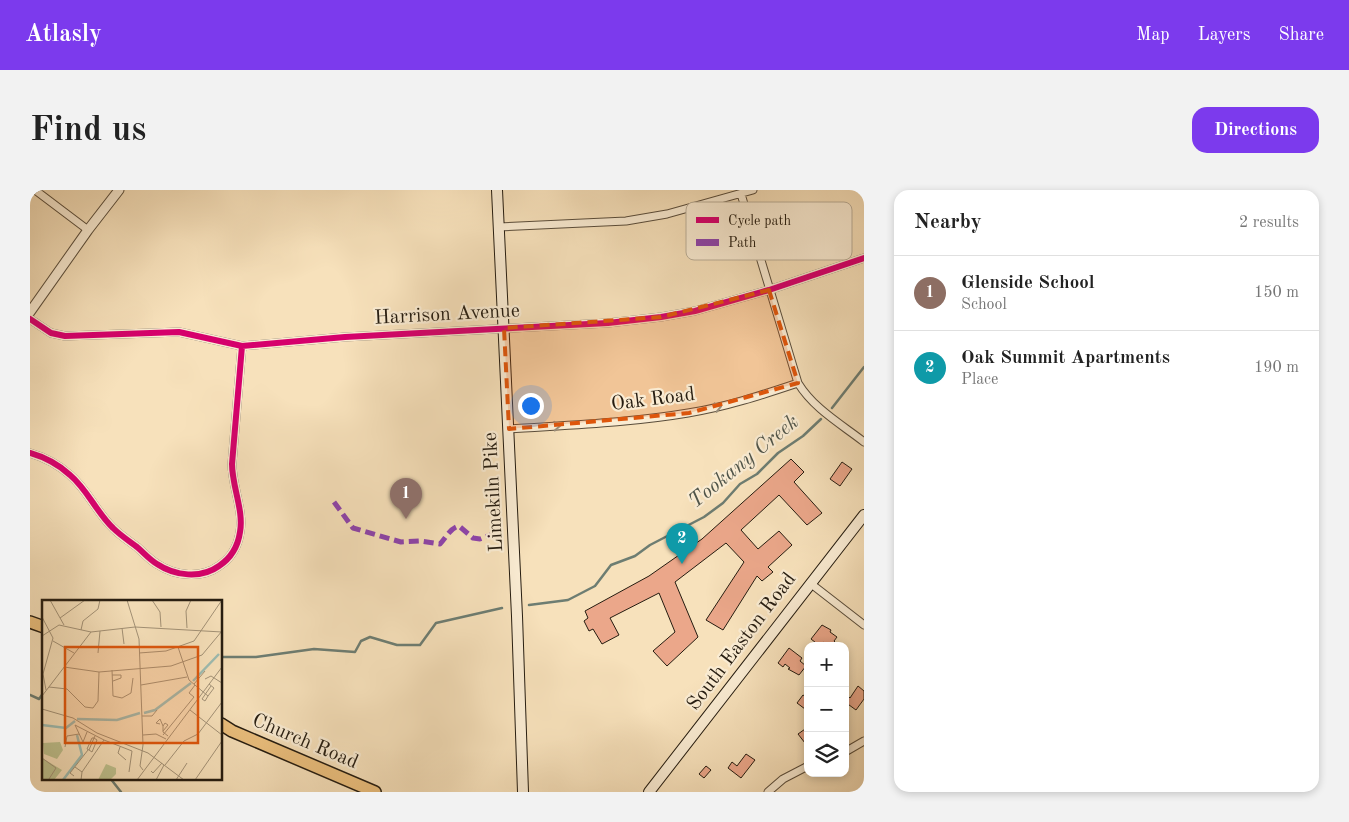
<!DOCTYPE html>
<meta charset="utf-8">
<style>
:root{--surface:#fff;--page:#f2f2f2;--text:#222;--muted:#767676;--line:#e0e0e0;--accent:#7c3aed}
body{margin:0;font-family:"Old Standard TT",serif;background:var(--page);color:var(--text)}
.controls{position:absolute;right:15px;bottom:15px;display:grid;overflow:hidden;border-radius:10px;box-shadow:0 2px 8px #0003}
.controls button{width:45px;height:45px;display:grid;place-items:center;padding:0;border:0;border-bottom:1px solid var(--line);background:var(--surface);color:var(--text);font:25px sans-serif}
.you{position:absolute;left:500px;top:215px;width:18px;height:18px;margin:-12px;border:4px solid #fff;border-radius:50%;background:#1a73e8;box-shadow:0 0 0 8px #1a73e833}
.badge{display:grid;place-items:center;width:32px;height:32px;border-radius:50%;background:var(--accent);color:#fff;font-size:16px;font-weight:700}
.pin{position:absolute;translate:-50% -41px;filter:drop-shadow(0 1px 2px #0008)}
.pin::after{content:'';position:absolute;top:26px;width:18px;height:15px;background:inherit;clip-path:polygon(0 0,100% 0,50% 100%)}
.list{margin:0;padding:0;list-style:none}
h2{display:flex;justify-content:space-between;align-items:center;height:65px;margin:0;padding:0 20px;font-size:21px}
h2 small{font-size:16px;font-weight:400;color:var(--muted)}
.list li{display:grid;grid-template-columns:32px 1fr auto;gap:15px;align-items:center;box-sizing:border-box;height:75px;padding:0 20px;border-top:1px solid var(--line)}
.list b{display:block;font-size:19px;white-space:nowrap}
.list p{margin:0;font-size:16px;white-space:nowrap;color:var(--muted)}
.list em{font-size:16px;font-style:normal;color:var(--muted)}
.icon{flex:none;width:28px;height:28px;fill:none;stroke:currentColor;stroke-width:2;stroke-linecap:round;stroke-linejoin:round}
.map{position:relative;flex:none;width:834px;height:602px;overflow:hidden;border-radius:15px}
header{display:flex;align-items:center;gap:30px;box-sizing:border-box;height:70px;padding:0 25px;background:var(--accent);color:#fff}
header strong{font-size:24px}
nav{display:flex;gap:28px;margin-inline-start:auto;font-size:18px}
.intro{display:flex;align-items:center;justify-content:space-between;box-sizing:border-box;height:120px;padding:0 30px}
h1{margin:0;font-size:35px}
.button{padding:12px 22px;border-radius:15px;background:var(--accent);color:#fff;font-size:18px;font-weight:700}
main{display:flex;gap:30px;padding:0 30px}
aside{flex:1;background:var(--surface);border-radius:15px;box-shadow:0 2px 8px #0003}
.map>svg:first-child{display:block}
</style>
<header>
<strong>Atlasly</strong>
<nav><a>Map</a><a>Layers</a><a>Share</a></nav>
</header>
<div class="intro"><h1>Find us</h1><a class="button">Directions</a></div>
<main>
<div class="map">
<svg width="834" height="602" viewBox="0 0 834 602">
<rect width="100%" height="100%" fill="#f7e1bb"/>
<filter id="stains"><feTurbulence type="fractalNoise" baseFrequency=".004" numOctaves="4"/><feColorMatrix values="0 0 0 0 .2 0 0 0 0 .09 0 0 0 0 .02 0 0 0 .5 -.17"/></filter>
<radialGradient id="worn" r=".72"><stop offset=".6" stop-color="#630" stop-opacity="0"/><stop offset="1" stop-color="#630" stop-opacity=".3"/></radialGradient>
<g fill="none" stroke-linecap="round" stroke-linejoin="round">
<path stroke="#6d7d72" stroke-width="2.5" d="M802 218 834 177
M499 415 538 410 565 396 581 375 605 366 620 355 674 327 693 313 710 294 727 284 748 263 773 246 791 229
M191 467H226L284 459 325 462 331 451 340 447 367 455H390L406 433 472 418
M0 505 9 509 14 502
M80 588 91 602"/>
</g>
<path fill="#eba78a" stroke="#251c10" d="M761 269 774 282 764 292 792 323 777 335 749 305 711 340 728 359 749 341 762 355 738 377 743 382 732 391 727 386 693 440 676 430 714 372 696 353 645 392 668 447 637 476 623 461 645 442 629 403 580 428 589 445 572 454 563 439 559 441 554 431 558 428 555 421 619 386 672 349Z
M812 272 822 279 810 296 800 289Z
M792 435 801 440 800 442 807 447 804 451 807 454 805 456H798L793 452 790 456 781 449Z
M759 458 772 468 770 471 776 476 769 485 758 479 760 478 755 474 753 477 748 473Z
M828 496 834 501V509L826 520 815 512V508L817 505 820 508Z
M773 505 778 508V515L775 519 767 513Z
M778 537V552L775 553 768 544Z
M716 564 725 570 711 588 698 578 702 572 707 576Z
M676 576 681 580 674 588 669 584Z"/>
<g fill="none" stroke-linecap="round" stroke-linejoin="round">
<defs>
<path id="minor" d="M5 0 58 40
M711 4 768 193C784 219 811 234 834 252
M469 37 596 31 637 24 723 0
M0 129 21 143 35 146 149 142 212 156 315 147 578 133 631 127 665 121 739 100 834 68
M479 239C538 235 599 233 658 223 696 217 732 205 768 193
M0 263C14 267 29 275 40 285 57 299 67 323 83 338 90 345 99 351 107 357 114 363 120 370 127 374 145 386 171 389 189 376 201 368 208 356 210 342 214 321 202 296 202 274L212 156
M780 393 834 435
M815 562 834 551
M738 602 753 589 778 576"/>
<path id="tertiary" d="M0 122 58 40 89 0"/>
<path id="secondary" d="M467 0 487 426 493 602
M619 602 834 325"/>
<path id="primary" d="M0 432 14 437
M191 534 202 541 345 602"/>
</defs>
<use href="#minor" stroke="#5a4d3b" stroke-width="9"/>
<use href="#tertiary" stroke="#5a4d3b" stroke-width="11"/>
<use href="#secondary" stroke="#251c10" stroke-width="12"/>
<use href="#primary" stroke="#251c10" stroke-width="14"/>
<use href="#minor" stroke="#faecd3" stroke-width="7"/>
<use href="#tertiary" stroke="#faecd3" stroke-width="9"/>
<use href="#secondary" stroke="#faecd3" stroke-width="10"/>
<use href="#primary" stroke="#ecc07e" stroke-width="11"/>
<path stroke="#8e44ad" stroke-width="5" stroke-dasharray="10 5" stroke-linecap="butt" d="M304 312 323 338 371 352 391 351 410 354C416 348 420 338 429 336L443 348 450 349 471 341"/>
<defs>
<path id="cycleway" d="M0 129 21 143 35 146 149 142 212 156 315 147 578 133 631 127 665 121 739 100 834 68
M0 263C14 267 29 275 40 285 57 299 67 323 83 338 90 345 99 351 107 357 114 363 120 370 127 374 145 386 171 389 189 376 201 368 208 356 210 342 214 321 202 296 202 274L212 156"/>
</defs>
<use href="#cycleway" stroke="#faecd3" stroke-width="9"/>
<use href="#cycleway" stroke="#d6006c" stroke-width="6"/>
</g>
<defs><path id="oneway-chevron" d="M-2-3.5L2.5 0L-2 3.5" fill="none" stroke-width="1.6" stroke-linecap="round" stroke-linejoin="round" transform="scale(1.25)"/></defs>
<g stroke="#9a8e7b">
<use href="#oneway-chevron" transform="translate(688 217) rotate(-13)"/>
<use href="#oneway-chevron" transform="translate(527 236) rotate(-4)"/>
</g>
<path fill="#de560c" fill-opacity="0.2" stroke="#de560c" stroke-width="4" stroke-dasharray="10 6" stroke-linejoin="round" d="M739 100 768 193 659 223 479 239 474 138 631 127Z"/>
<g text-anchor="middle" dominant-baseline="central" stroke-width="4.5" stroke-linejoin="round" paint-order="stroke">
<g font-size="20" fill="#251c10" stroke="#faecd3">
<text transform="translate(417 125) rotate(-3)">Harrison Avenue</text>
<text transform="translate(623 210) rotate(-7)">Oak Road</text>
<text transform="translate(464 302) rotate(-93)">Limekiln Pike</text>
<text transform="translate(712 452) rotate(-53)">South Easton Road</text>
<text transform="translate(275 552) rotate(23)">Church Road</text>
</g>
<g font-size="21" font-style="italic" fill="#4f5449" stroke="#faecd3">
<text transform="translate(714 272) rotate(-39)">Tookany Creek</text>
</g>
</g>
<g transform="translate(12 410)">
<rect width="180" height="180" fill="#f7e1bb"/>
<path d="M18 142 21 150 15 159 2 154 1 143ZM0 158 20 170 12 180H0ZM64 164 74 168V174L68 180H56Z" fill="#bec28f"/>
<path fill="none" stroke="#9dbdb3" stroke-width="2.5" d="M151 81 177 54M102 113 113 110 149 83M35 119 75 120 98 113M0 125 24 128 33 121M21 180 40 155 35 135"/>
<path fill="none" stroke="#a39277" stroke-width="1" d="M8 0 22 25M85 0 97 39 101 145 98 166 101 170M110 0 118 12 119 27M0 17 11 38 1 74 4 90M18 18 43 0M80 28 82 44M145 28 144 11 149 0M39 30 41 21 56 9 58 0M0 36 17 25 49 32M11 41 32 53M136 47 147 80 166 96 172 88 167 84M56 53 58 31M97 53 124 51 152 41 180 0M22 67 57 72 129 66 160 55 180 31M70 70 71 96 80 98 89 93 91 78M70 75H79V78L71 81M163 79 169 76 180 83M152 84 163 71M99 85 145 77M7 87 25 89 43 107 51 108 56 101 57 72M0 96 49 32 93 27 180 32M166 96 163 101 160 99 169 86M0 109 31 118 55 133 106 153 142 180M148 110 180 135M100 116H110L115 110M118 124 114 123 118 119 121 126M121 131 126 125 123 123 121 126V132L126 136M45 132 41 142 33 125 62 140M101 135 114 134 124 139M121 135 152 97 147 93 153 85M23 147 25 136 37 134M78 147 76 153 84 160M47 150 50 152 55 140 52 138H50L45 149 47 150 52 138 53 136M0 158 14 168 7 179M123 165 142 141 156 134 180 102M33 167 40 172 39 180M109 171 111 173 120 163M40 172 62 140 90 151 87 172M32 176 28 173 46 150M95 180 180 67M114 180 122 165M134 180 145 163M153 180 180 141"/>
<path fill="#de560c" fill-opacity="0.15" stroke="#de560c" stroke-width="2.5" d="M23 47H156V143H23Z"/>
<rect width="180" height="180" fill="none" stroke="#251c10" stroke-width="2.5"/>
</g>
<rect x="656" y="12" width="166" height="58" rx="8" fill="#faecd3" stroke="#baae98" stroke-width="1"/>
<rect x="666" y="27" width="23" height="6" fill="#d6006c"/>
<rect x="666" y="49" width="23" height="7" fill="#8e44ad"/>
<g font-size="14" fill="#251c10">
<text x="698" y="35">Cycle path</text>
<text x="698" y="57">Path</text>
</g>
<rect width="100%" height="100%" filter="url(#stains)"/>
<rect width="100%" height="100%" fill="url(#worn)"/>
</svg>
<div class="controls">
<button>+</button>
<button>−</button>
<button><svg class="icon" aria-label="layers" viewBox="0 0 24 24"><path d="M12 4l9 5-9 5-9-5zM3 14l9 5 9-5"/></svg></button>
</div>
<div class="you"></div>
<div class="pin badge" style="left:376px;top:329px;background:#8d6e63">1</div>
<div class="pin badge" style="left:652px;top:374px;background:#0f9aa8">2</div>
</div>
<aside>
<h2>Nearby<small>2 results</small></h2>
<ul class="list">
<li><span class="badge" style="background:#8d6e63">1</span><div><b>Glenside School</b><p>School</p></div><em>150 m</em></li>
<li><span class="badge" style="background:#0f9aa8">2</span><div><b>Oak Summit Apartments</b><p>Place</p></div><em>190 m</em></li>
</ul>
</aside>
</main>
